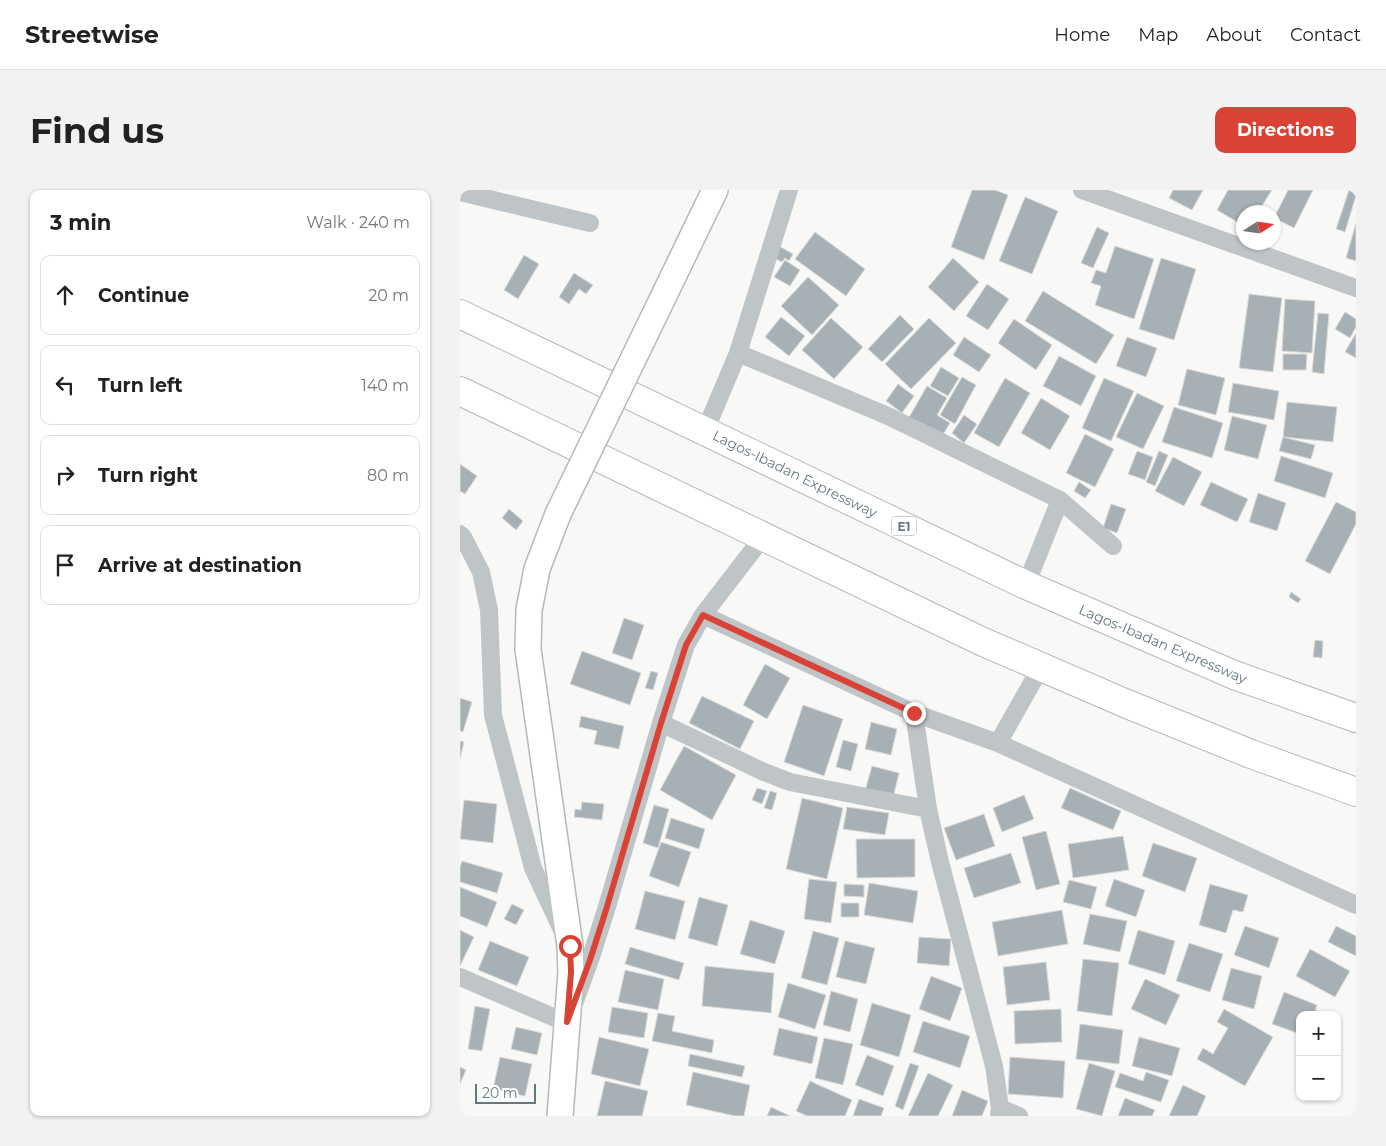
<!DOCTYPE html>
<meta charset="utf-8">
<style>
:root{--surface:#fff;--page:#f2f2f2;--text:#222;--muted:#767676;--line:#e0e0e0;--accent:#d94335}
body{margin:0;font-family:Montserrat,sans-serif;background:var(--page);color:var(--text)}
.controls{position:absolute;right:15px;bottom:15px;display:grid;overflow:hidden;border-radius:10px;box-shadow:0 1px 4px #0004}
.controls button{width:45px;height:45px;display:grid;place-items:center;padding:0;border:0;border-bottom:1px solid var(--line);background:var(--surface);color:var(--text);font:25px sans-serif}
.compass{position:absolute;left:776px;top:15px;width:45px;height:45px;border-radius:50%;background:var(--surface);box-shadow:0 1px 4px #0004;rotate:78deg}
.scale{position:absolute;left:15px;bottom:12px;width:61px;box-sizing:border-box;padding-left:5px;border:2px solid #65787f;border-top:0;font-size:14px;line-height:18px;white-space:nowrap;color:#65787f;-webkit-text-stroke:4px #fff;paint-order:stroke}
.stop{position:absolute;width:15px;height:15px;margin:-11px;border:4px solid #d94335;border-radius:50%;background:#fff}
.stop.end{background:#d94335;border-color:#fff;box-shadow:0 1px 5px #0008}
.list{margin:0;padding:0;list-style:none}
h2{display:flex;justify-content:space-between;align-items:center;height:65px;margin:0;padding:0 20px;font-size:21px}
h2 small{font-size:16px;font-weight:400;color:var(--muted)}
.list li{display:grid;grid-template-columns:32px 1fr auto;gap:15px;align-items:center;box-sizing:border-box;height:80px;margin:0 10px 10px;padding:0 10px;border:1px solid var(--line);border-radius:10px}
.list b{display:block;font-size:19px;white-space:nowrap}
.list em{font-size:16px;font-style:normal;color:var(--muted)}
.icon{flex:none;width:28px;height:28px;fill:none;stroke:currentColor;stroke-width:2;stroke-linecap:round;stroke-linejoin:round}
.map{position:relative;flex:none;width:896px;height:926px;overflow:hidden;border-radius:10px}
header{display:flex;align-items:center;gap:30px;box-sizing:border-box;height:70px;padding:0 25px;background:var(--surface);border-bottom:1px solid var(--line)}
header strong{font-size:24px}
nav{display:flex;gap:28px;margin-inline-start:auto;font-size:18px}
.intro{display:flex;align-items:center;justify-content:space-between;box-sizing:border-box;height:120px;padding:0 30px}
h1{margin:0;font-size:35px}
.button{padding:12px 22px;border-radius:10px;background:var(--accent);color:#fff;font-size:18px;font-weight:700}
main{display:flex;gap:30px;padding:0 30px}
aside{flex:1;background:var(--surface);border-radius:10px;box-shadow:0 1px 4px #0004}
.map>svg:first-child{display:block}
</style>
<header>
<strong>Streetwise</strong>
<nav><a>Home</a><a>Map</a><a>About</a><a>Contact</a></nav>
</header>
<div class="intro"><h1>Find us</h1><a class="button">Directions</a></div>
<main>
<aside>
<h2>3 min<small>Walk · 240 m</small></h2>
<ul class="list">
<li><svg class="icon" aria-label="ahead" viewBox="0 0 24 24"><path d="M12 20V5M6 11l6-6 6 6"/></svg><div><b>Continue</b></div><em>20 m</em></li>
<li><svg class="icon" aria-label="left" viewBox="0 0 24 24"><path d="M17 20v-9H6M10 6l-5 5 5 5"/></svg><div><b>Turn left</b></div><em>140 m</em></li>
<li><svg class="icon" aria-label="right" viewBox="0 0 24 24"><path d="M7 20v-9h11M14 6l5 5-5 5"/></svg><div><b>Turn right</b></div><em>80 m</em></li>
<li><svg class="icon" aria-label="arrive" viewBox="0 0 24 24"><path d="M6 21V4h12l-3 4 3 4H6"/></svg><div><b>Arrive at destination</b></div></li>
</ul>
</aside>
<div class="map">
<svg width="896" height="926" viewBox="0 0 896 926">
<rect width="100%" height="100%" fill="#f8f8f6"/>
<path fill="#a7b1b5" stroke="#dadad8" d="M512 0H535L548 5 524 70 491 57Z
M713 0H743L732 20 709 8Z
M768 0H812L798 22H784V36L757 20Z
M828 0H853L834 38 814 28Z
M889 0H896V6L885 42 876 39Z
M565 7 598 21 572 84 539 71Z
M896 33V71L886 68Z
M637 37 649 43 633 78 621 73Z
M355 42 405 79 386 106 335 69Z
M319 56 333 64 329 71 325 68 322 72 312 67Z
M655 56 694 69 674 129 635 115 641 96 631 93 636 80 646 83Z
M64 65 79 74 58 109 44 100Z
M493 68 519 92 494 121 468 97Z
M701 68 736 79 714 150 679 139Z
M325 70 340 80 330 96 314 87Z
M114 83 133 95 126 104 119 99 109 114 99 107Z
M348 87 379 115 352 145 321 116Z
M527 94 549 109 528 140 506 126Z
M583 101 654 145 636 174 565 131Z
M789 104 822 108 813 182 779 178Z
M825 109 855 111 852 163 822 161Z
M885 122 896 129V137L890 148 875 139Z
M858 123 869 124 864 184 852 182Z
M440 125 454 139 422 172 408 159Z
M321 127 345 146 329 166 305 147Z
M371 128 403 157 374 189 342 160Z
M469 128 496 153 451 199 425 174Z
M554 129 592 155 576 180 538 153Z
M896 143V168L885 162Z
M504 147 531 165 519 182 493 165Z
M667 147 697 158 686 187 656 176Z
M823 164H847L846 180H823Z
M599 166 636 186 621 216 583 196Z
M481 177 499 188 488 206 470 196Z
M727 179 765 188 756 225 718 215Z
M502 187 516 195 495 234 480 225Z
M545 188 570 203 539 257 514 243Z
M644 188 674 201 651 251 622 238Z
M773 193 819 201 814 230 768 222Z
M438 194 454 206 442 223 426 211Z
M467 196 487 208 477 225 490 233 481 248 448 229Z
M677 203 704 216 683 259 656 247Z
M581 208 610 226 590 260 561 243Z
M827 212 877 217 873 252 823 247Z
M714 217 763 233 752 268 702 252Z
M504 225 517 234 504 253 492 243Z
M772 226 807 235 798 269 764 260Z
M625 244 654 259 635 297 606 283Z
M823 247 855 255 851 269 819 261Z
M677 261 693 267 685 290 668 284Z
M699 261 708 265 695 296 686 292Z
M821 266 873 283 865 308 814 291Z
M713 267 742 282 724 316 695 301Z
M0 274 17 286 5 304 0 301Z
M619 292 631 300 625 308 614 301Z
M751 292 788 309 777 332 740 315Z
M798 303 826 313 817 341 789 332Z
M876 312 896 322V334L870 384 845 371Z
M651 314 666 319 657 343 643 338Z
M49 319 63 331 56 340 42 328Z
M831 402 841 409 838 413 829 407Z
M164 428 184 435 172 470 152 463Z
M855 450 863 451 862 468 853 467Z
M122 461 181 483 170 515 110 494Z
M305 474 330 488 307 529 283 515Z
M191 481 198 483 193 500 185 498Z
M242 506 294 531 280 559 229 533Z
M0 508 12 512 3 542 0 541Z
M343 515 383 529 364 586 324 572Z
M121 526 164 536 159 559 134 554 137 541 119 537Z
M411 532 437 539 431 565 405 559Z
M383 550 398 554 391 581 376 577Z
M0 551 4 552 0 569Z
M224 556 276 585 252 630 200 600Z
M412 576 439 583 433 608 405 601Z
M297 598 307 601 302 614 292 610Z
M610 598 661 621 653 640 601 618Z
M310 601 317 603 312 620 304 618Z
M564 605 574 629 542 642 533 618Z
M342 608 383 618 367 689 326 679Z
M4 610 37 614 33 653 0 649Z
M122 612 144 614 142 630 114 627 115 619 121 620Z
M194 615 209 619 198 658 183 653Z
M387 617 429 623 425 645 383 639Z
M524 624 535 656 496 670 484 638Z
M211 628 245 639 239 659 205 648Z
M586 641 600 694 576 700 562 647Z
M663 646 669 680 613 688 608 654Z
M396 649H455V687L397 688Z
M201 652 231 662 219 697 189 686Z
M693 653 737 668 725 702 682 686Z
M551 663 561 693 514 708 504 678Z
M2 671 43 683 37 703 0 692V677Z
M349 689 377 692 371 733 344 729Z
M654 689 685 700 676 727 645 716Z
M609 690 637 697 631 719 603 712Z
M409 693 458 701 453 733 404 725Z
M384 694 404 695V707L384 706Z
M750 694 788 705 783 722 773 720 766 743 739 735Z
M0 697 37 712 27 737 0 726Z
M185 701 225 711 215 750 175 739Z
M239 707 268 715 257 756 228 748Z
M381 713H399V727H381Z
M52 714 64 720 56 735 44 729Z
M602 720 608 754 538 766 532 732Z
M630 724 667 731 660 762 623 754Z
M290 730 325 741 315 774 280 764Z
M785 736 819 748 809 778 774 765Z
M876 736 896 746V766L868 752Z
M0 740 14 747 0 776Z
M678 740 715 751 705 785 668 774Z
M353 741 379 748 367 795 341 788Z
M459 747 491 749 489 776 457 773Z
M30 751 69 767 57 796 18 780Z
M385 751 415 758 406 794 376 787Z
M729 753 763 764 750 802 716 791Z
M170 757 224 773 219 790 165 774Z
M850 759 890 781 875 807 836 786Z
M623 769 659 773 652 826 617 821Z
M586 772 590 810 547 815 543 777Z
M245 776 314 783 311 823 242 816Z
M771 778 802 786 794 819 762 810Z
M165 780 204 789 198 820 158 812Z
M471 786 502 798 490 831 459 819Z
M685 789 720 805 706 835 671 819Z
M328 793 366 805 355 839 318 827Z
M371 801 398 809 390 842 363 835Z
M824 802 857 815 854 825H840V844L812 834Z
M412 813 451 825 439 867 400 855Z
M15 816 30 819 22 861 8 859Z
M152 817 188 823 184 848 148 842Z
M601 819 602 852 555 854 554 821Z
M764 819 813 847 785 896 737 869 743 858 753 864 768 838 757 832Z
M198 823 215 826 212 841 254 850 252 863 192 851Z
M463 831 510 846 500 878 453 862Z
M620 834 663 840 659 874 616 869Z
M56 837 82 843 77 865 51 859Z
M319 838 358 847 352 874 313 865Z
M139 847 189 859 180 896 131 884Z
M679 847 720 858 712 886 672 876Z
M364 848 393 854 383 895 355 888Z
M230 864 285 876 282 887 228 876Z
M407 865 434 876 423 906 395 895Z
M40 867 72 874 65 906 33 899Z
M550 867 605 871 603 908 548 904Z
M450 873 459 876 443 920 435 916Z
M629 873 655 881 642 926 616 919Z
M0 877 6 880 0 894Z
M233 882 290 895 284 926H275L226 915Z
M686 882 709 890 701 912 655 897 660 883 683 891Z
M468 883 493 895 478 926H448Z
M145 891 188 901 182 926H137Z
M350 891 392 910 385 926H347L336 921Z
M723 895 746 906 737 926H709Z
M502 900 528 911 522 926H492Z
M665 908 695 920 692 926H658Z
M399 909 424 918 421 926H393Z
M311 917 330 926H307Z"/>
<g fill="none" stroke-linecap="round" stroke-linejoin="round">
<defs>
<path id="secondary" d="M196 122 255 0
M98 324 77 379 69 420 68 459 110 756 111 782 100 926"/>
<path id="motorway" d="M0 124 566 395 774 485 896 528
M0 201 521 451 667 514 791 564 896 602"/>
</defs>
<use href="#secondary" stroke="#b2b9bc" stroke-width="28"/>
<use href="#motorway" stroke="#b3b8ba" stroke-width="30"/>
<path stroke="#bfc5c7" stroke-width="18" d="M622 0 896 98
M0 2 130 33
M278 163 428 226 600 310 653 356
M245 241 278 163 329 0
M0 344 3 347 21 382 29 420 33 525 73 678 102 740
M566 395 600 310
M243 425 454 523 538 553 896 715
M454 523 468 619 480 672 534 876 540 918 539 926
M201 533 304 582 330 592 468 619
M538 553 581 477
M0 787 107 833 130 770 146 720 201 533 226 455 243 425 303 347
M540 918 559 926"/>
<use href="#secondary" stroke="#fff" stroke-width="25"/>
<use href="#motorway" stroke="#fff" stroke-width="28"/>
<defs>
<path id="secondary-bridge" d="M98 324 196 122"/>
</defs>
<use href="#secondary-bridge" stroke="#b2b9bc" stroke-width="28" stroke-linecap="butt"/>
<use href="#secondary-bridge" stroke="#fff" stroke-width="25"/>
</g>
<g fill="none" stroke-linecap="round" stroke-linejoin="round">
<path stroke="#d94335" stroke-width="6" d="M110 756 111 782 107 832 130 770 146 720 201 533 226 455 243 425 454 523"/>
</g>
<g text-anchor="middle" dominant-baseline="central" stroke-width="5" stroke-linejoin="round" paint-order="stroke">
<rect fill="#fff" stroke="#93a0a5" stroke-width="1" x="431.5" y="326.5" width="25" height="19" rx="4"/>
<g font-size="12" font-weight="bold" fill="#65787f">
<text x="444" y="336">E1</text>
</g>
<g font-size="14" fill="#65787f" stroke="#fff">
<text transform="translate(335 284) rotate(26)">Lagos-Ibadan Expressway</text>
<text transform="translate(703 454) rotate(23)">Lagos-Ibadan Expressway</text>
</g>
</g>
</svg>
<div class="controls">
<button>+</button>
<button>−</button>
</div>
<svg class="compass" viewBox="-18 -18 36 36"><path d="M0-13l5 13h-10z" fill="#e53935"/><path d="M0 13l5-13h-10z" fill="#767676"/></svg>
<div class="scale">20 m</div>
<div class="stop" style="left:110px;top:756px"></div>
<div class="stop end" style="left:454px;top:523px"></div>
</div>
</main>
